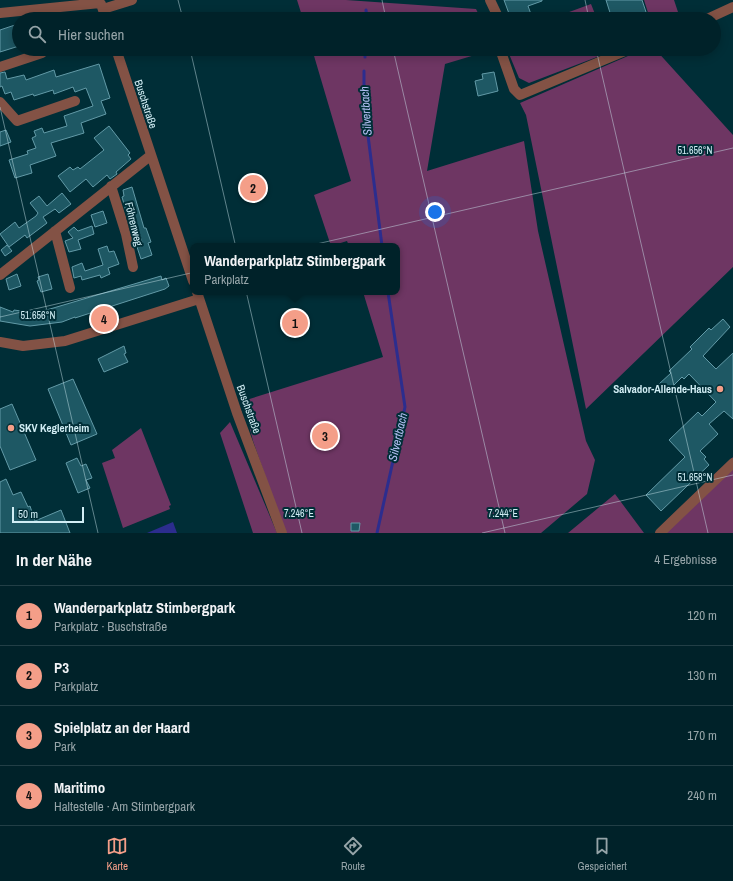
<!DOCTYPE html>
<html lang="de">
<meta charset="utf-8">
<style>
:root{--surface:#002229;--page:#0e2f35;--text:#f1f3f6;--muted:#95a4a8;--line:#223f46;--accent:#f49e88}
body{margin:0;font-family:"Archivo Narrow",sans-serif;background:var(--page);color:var(--text)}
.scale{position:absolute;left:12px;bottom:10px;width:72px;box-sizing:border-box;padding-left:4px;border:2px solid #d2eef5;border-top:0;font-size:11px;line-height:14px;white-space:nowrap;color:#d2eef5;-webkit-text-stroke:3px #002e37;paint-order:stroke}
.you{position:absolute;left:435px;top:212px;width:14px;height:14px;margin:-10px;border:3px solid #fff;border-radius:50%;background:#1a73e8;box-shadow:0 0 0 6px #1a73e833}
.badge{display:grid;place-items:center;width:26px;height:26px;border-radius:50%;background:var(--accent);color:#111;font-size:13px;font-weight:700}
.pin{position:absolute;translate:-50% -50%;border:2px solid #fff;box-shadow:0 1px 4px #0006}
.popup{position:absolute;left:190px;top:243px;width:210px;height:52px;box-sizing:border-box;display:grid;place-content:center;border-radius:8px;background:var(--surface);filter:drop-shadow(0 1px 3px #0005);font-size:13px;white-space:nowrap;color:var(--muted)}
.popup b{font-size:15px;color:var(--text)}
.popup::after{content:'';position:absolute;left:50%;top:100%;margin-left:-8px;border:8px solid transparent;border-top-color:var(--surface)}
.list{margin:0;padding:0;list-style:none}
h2{display:flex;justify-content:space-between;align-items:center;height:52px;margin:0;padding:0 16px;font-size:17px}
h2 small{font-size:13px;font-weight:400;color:var(--muted)}
.list li{display:grid;grid-template-columns:26px 1fr auto;gap:12px;align-items:center;box-sizing:border-box;height:60px;padding:0 16px;border-top:1px solid var(--line)}
.list b{display:block;font-size:15px;white-space:nowrap}
.list p{margin:0;font-size:13px;white-space:nowrap;color:var(--muted)}
.list em{font-size:13px;font-style:normal;color:var(--muted)}
.icon{flex:none;width:22px;height:22px;fill:none;stroke:currentColor;stroke-width:2;stroke-linecap:round;stroke-linejoin:round}
.map{position:relative;flex:none;width:733px;height:533px;overflow:hidden}
.search{position:absolute;background:var(--surface);box-shadow:0 2px 10px #0003;left:12px;right:12px;top:12px;height:44px;display:flex;align-items:center;gap:10px;box-sizing:border-box;padding:0 14px;border-radius:22px;color:var(--muted);font-size:15px}
.sheet{height:292px;background:var(--surface)}
nav{display:flex;justify-content:space-around;align-items:center;box-sizing:border-box;height:56px;border-top:1px solid var(--line);background:var(--surface);font-size:11px;color:var(--muted)}
nav a{display:grid;justify-items:center;gap:2px}
nav .on{color:var(--accent)}
.map>svg:first-child{display:block}
</style>
<div class="map">
<svg width="733" height="533" viewBox="0 0 733 533">
<rect width="100%" height="100%" fill="#002e37"/>
<path fill="#6e3663" d="M297 0H346L476 9 481 19H303Z
M644 0H674L680 18 650 19Z
M591 4 597 19H550Z
M312 49H495L445 64 427 171 524 141 538 231 586 441 595 460 587 494 541 533H286L282 524 253 441 243 401 383 357 363 292H397V246H349L347 241 331 246 314 195 351 181Z
M507 49H609L610 52 529 83 519 78Z
M644 49H655L733 135V267L586 409 526 115 520 103Z
M230 422 277 533H253L220 433Z
M141 428 171 505 169 506 170 509 123 528 102 463 115 458 112 450Z
M733 457V533H655L666 523Z
M615 494 644 533H568Z"/>
<path fill="#2c2d8e" d="M173 522 177 533H147Z"/>
<g fill="none" stroke-linecap="round" stroke-linejoin="round">
<path stroke="#2c2d8e" stroke-width="3" d="M366 10 367 19
M365 57V49
M364 71V104L382 246
M377 533 405 407 388 292"/>
</g>
<path fill="#1e5864" stroke="#629aa7" d="M504 0H542V1L528 6 532 17 511 19Z
M606 0H642L646 12 625 19H612Z
M15 25 17 32H19V46L0 52V30Z
M99 64 110 98 101 101 106 114 81 123 84 133 51 143 56 156 30 165 32 173 15 178 9 160 28 154 27 151 36 148 32 138 36 136 34 131 42 128 44 133 67 126 64 116 93 106 86 88 75 92 73 87 54 94 53 90 34 96 33 94 14 100 11 92 5 94 2 86 0 87V73L5 72 7 79 24 75 26 80 54 70 56 77Z
M494 72 498 91 478 96 475 81 483 79 482 74Z
M109 126 130 153 128 155 131 159 116 172 117 174 110 179 107 175 93 187 86 179 70 192 58 176 70 167 73 170 78 167 80 169 104 150 94 138Z
M6 130 11 142 0 146V132Z
M132 187 144 228H146L151 242 148 243 152 255 141 259 137 247 143 245 138 230 132 232 122 197 124 196 123 190Z
M62 193 71 204 59 213 55 209 43 217 47 223 27 238 25 235 9 247 0 234 15 222 19 228 36 216 38 213 30 203 39 196 47 206Z
M103 211 107 223 95 227 91 215Z
M92 226 94 234 78 240 81 249 69 252 65 241 73 238 68 232 74 227 78 231Z
M7 245 12 251 5 256 1 250Z
M107 246 109 252 114 251 119 264 108 268 110 274 101 278 100 275 82 280 81 276 74 278 72 267 82 263 85 271 103 265 98 249Z
M17 274 21 286 9 290 6 279Z
M48 274 52 289 41 292 37 281 39 280 38 277Z
M161 276 162 280 166 278 169 286 165 289 75 318V317L62 322 30 326 0 321V307L13 312 14 310 34 313 50 309Z
M723 319 730 327 703 356 716 369 733 353V419L724 411 709 424 718 434 700 451 706 457 704 459 709 465 661 511 646 495 685 457 669 440 698 412 702 416 716 402 689 374 684 379 682 377 667 392 659 384 671 373 669 371 692 349 690 347 709 328 711 330Z
M124 346 126 353 124 354 128 362 104 372 98 359Z
M73 379 97 434 71 445 48 389Z
M12 404 36 460 10 470 0 446V409Z
M77 458 81 466 86 464 92 478 86 480 90 488 78 493 66 463Z
M6 479 13 495 21 492 28 507 30 506 35 521 61 510 70 533H0V482Z
M351 523H360L359 531H351Z"/>
<g fill="none" stroke-linecap="round" stroke-linejoin="round">
<path stroke="#835245" stroke-width="10" d="M490 0 499 19
M101 4 106 19
M103 9 132 0
M0 13 100 3
M707 19 733 7
M116 49 193 281
M500 49 514 89 520 95 630 49
M0 67 42 53
M0 102 17 121 75 101
M111 186 126 234 133 267
M55 231 70 288
M0 275 150 156
M197 292 237 413 282 533
M0 342 23 346 65 341 199 299
M660 533 733 463"/>
</g>
<path fill="none" stroke="#d2eef5" stroke-width="1" stroke-opacity="0.45" d="M178 0 183 19M382 0 386 19M585 0 589 19M190 49 302 533M393 49 505 533M596 49 708 533M0 107 98 533M0 317 733 148M482 533 733 475"/>
<g fill="#f49e88" stroke="#002e37" stroke-width="1.5">
<circle cx="720" cy="389" r="4"/>
<circle cx="11" cy="428" r="4"/>
</g>
<g text-anchor="middle" dominant-baseline="central" stroke-width="4" stroke-linejoin="round" paint-order="stroke">
<g font-size="11" fill="#d2eef5" stroke="#002e37">
<text transform="translate(146 104) rotate(72)">Buschstraße</text>
<text transform="translate(134 224) rotate(76)">Föhrenweg</text>
<text transform="translate(249 409) rotate(70)">Buschstraße</text>
</g>
<g font-size="11" font-weight="bold" fill="#d2eef5" stroke="#002e37" text-anchor="end">
<text x="712" y="389">Salvador-Allende-Haus</text>
<text x="19" y="428" text-anchor="start">SKV Keglerheim</text>
</g>
<g font-size="12" font-style="italic" fill="#b4c0f3" stroke="#002e37">
<text transform="translate(366 111) rotate(-94)">Silvertbach</text>
<text transform="translate(398 437) rotate(-77)">Silvertbach</text>
</g>
</g>
<g font-size="10" text-anchor="middle" fill="#d2eef5" stroke="#002e37" stroke-width="4" stroke-linejoin="round" paint-order="stroke">
<text x="695" y="154">51.656°N</text>
<text x="38" y="319">51.656°N</text>
<text x="695" y="481">51.658°N</text>
<text x="299" y="517">7.246°E</text>
<text x="503" y="517">7.244°E</text>
</g>
</svg>
<div class="scale">50 m</div>
<div class="you"></div>
<div class="pin badge" style="left:295px;top:323px">1</div>
<div class="popup"><b>Wanderparkplatz Stimbergpark</b>Parkplatz</div>
<div class="pin badge" style="left:253px;top:188px">2</div>
<div class="pin badge" style="left:325px;top:436px">3</div>
<div class="pin badge" style="left:104px;top:319px">4</div>
<div class="search"><svg class="icon" aria-label="search" viewBox="0 0 24 24"><circle cx="10" cy="10" r="6"/><path d="M15 15l6 6"/></svg>Hier suchen</div>
</div>
<section class="sheet">
<h2>In der Nähe<small>4 Ergebnisse</small></h2>
<ul class="list">
<li><span class="badge">1</span><div><b>Wanderparkplatz Stimbergpark</b><p>Parkplatz · Buschstraße</p></div><em>120 m</em></li>
<li><span class="badge">2</span><div><b>P3</b><p>Parkplatz</p></div><em>130 m</em></li>
<li><span class="badge">3</span><div><b>Spielplatz an der Haard</b><p>Park</p></div><em>170 m</em></li>
<li><span class="badge">4</span><div><b>Maritimo</b><p>Haltestelle · Am Stimbergpark</p></div><em>240 m</em></li>
</ul>
</section>
<nav>
<a class="on"><svg class="icon" aria-label="map" viewBox="0 0 24 24"><path d="M3 6l6-2 6 2 6-2v14l-6 2-6-2-6 2zM9 4v14M15 6v14"/></svg>Karte</a>
<a><svg class="icon" aria-label="directions" viewBox="0 0 24 24"><path d="M12 3l9 9-9 9-9-9zM9 14v-3h6M13 9l2 2-2 2"/></svg>Route</a>
<a><svg class="icon" aria-label="saved" viewBox="0 0 24 24"><path d="M7 4h10v16l-5-4-5 4z"/></svg>Gespeichert</a>
</nav>
